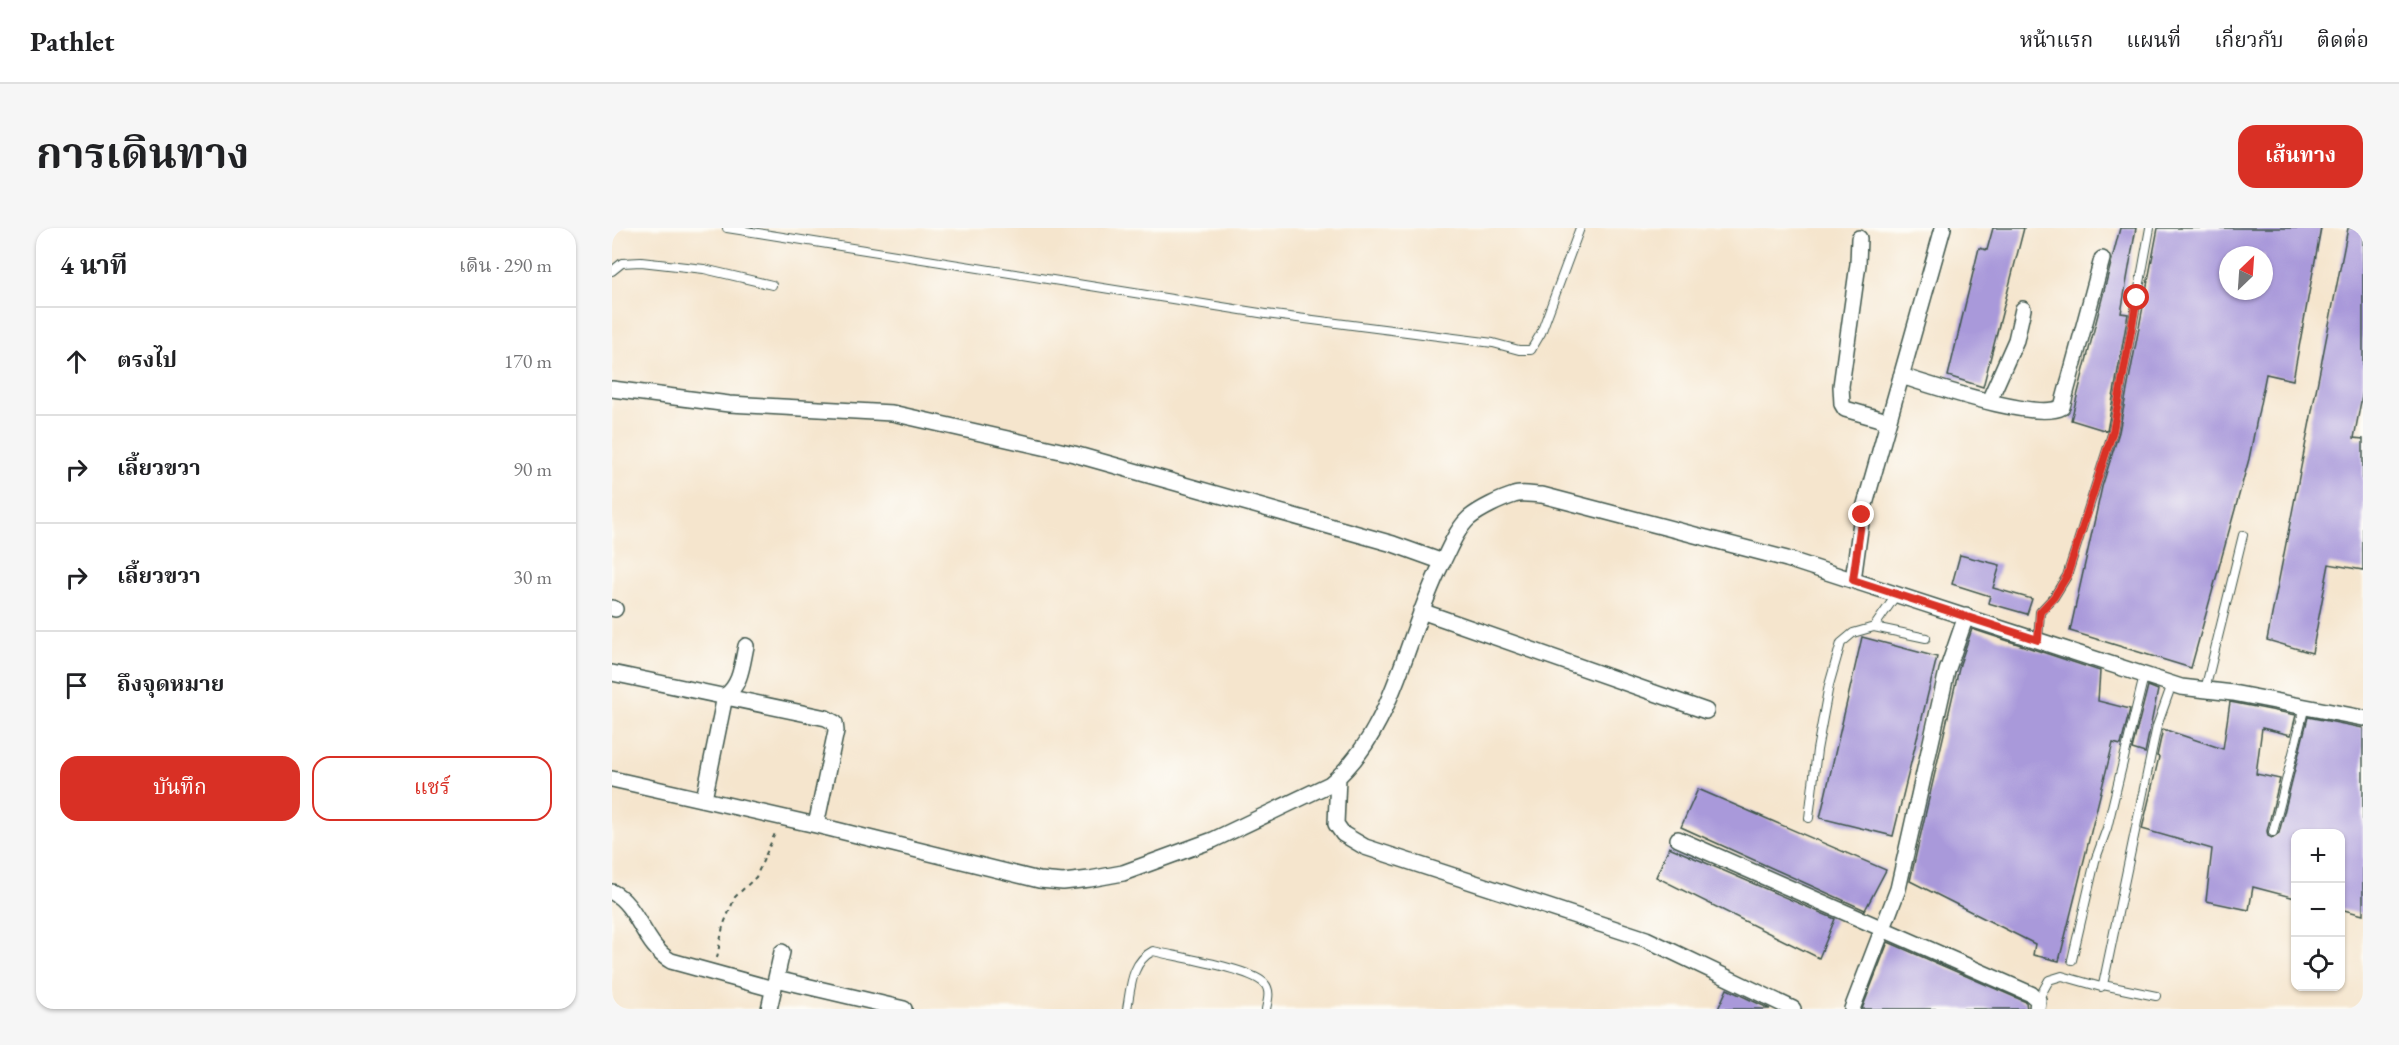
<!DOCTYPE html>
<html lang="th">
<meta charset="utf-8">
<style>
:root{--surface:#fff;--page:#f6f6f6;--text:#202124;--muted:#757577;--line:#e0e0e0;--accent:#d93025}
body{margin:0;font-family:"EB Garamond","Noto Serif Thai",serif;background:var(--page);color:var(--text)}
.controls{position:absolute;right:18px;bottom:18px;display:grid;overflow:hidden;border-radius:12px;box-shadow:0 2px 4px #0004}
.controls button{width:54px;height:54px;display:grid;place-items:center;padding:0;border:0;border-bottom:2px solid var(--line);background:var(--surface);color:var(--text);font:30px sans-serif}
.compass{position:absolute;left:1607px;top:18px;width:54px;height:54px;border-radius:50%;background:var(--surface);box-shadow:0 2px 4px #0004;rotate:25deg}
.stop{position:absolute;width:18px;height:18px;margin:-14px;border:4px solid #d93025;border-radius:50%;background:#fff}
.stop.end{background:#d93025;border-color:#fff;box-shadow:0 2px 6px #0008}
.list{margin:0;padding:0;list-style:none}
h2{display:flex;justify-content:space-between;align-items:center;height:78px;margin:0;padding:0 24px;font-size:26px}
h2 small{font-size:20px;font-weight:400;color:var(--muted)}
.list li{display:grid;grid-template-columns:39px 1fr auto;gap:18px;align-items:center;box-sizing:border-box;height:108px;padding:0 24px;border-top:2px solid var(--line)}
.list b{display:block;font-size:22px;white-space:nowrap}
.list em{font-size:20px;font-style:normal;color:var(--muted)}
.actions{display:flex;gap:12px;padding:18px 24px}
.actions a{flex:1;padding:14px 0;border:2px solid var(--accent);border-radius:18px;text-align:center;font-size:21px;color:var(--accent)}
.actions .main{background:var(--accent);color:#fff}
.icon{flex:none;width:33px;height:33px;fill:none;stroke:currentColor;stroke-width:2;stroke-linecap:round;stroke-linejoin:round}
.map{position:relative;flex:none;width:1751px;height:781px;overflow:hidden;border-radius:18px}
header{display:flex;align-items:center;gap:36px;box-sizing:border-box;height:84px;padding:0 30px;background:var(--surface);border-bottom:2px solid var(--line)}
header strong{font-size:28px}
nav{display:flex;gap:33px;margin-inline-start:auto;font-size:21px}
.intro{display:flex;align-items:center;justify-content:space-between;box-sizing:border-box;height:144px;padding:0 36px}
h1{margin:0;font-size:42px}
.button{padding:15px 27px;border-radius:18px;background:var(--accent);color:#fff;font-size:21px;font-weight:700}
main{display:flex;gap:36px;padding:0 36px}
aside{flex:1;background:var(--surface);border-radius:18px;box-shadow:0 2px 4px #0004}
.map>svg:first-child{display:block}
</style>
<header>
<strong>Pathlet</strong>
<nav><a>หน้าแรก</a><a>แผนที่</a><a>เกี่ยวกับ</a><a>ติดต่อ</a></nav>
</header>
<div class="intro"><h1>การเดินทาง</h1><a class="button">เส้นทาง</a></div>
<main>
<aside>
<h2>4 นาที<small>เดิน · 290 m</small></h2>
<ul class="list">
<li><svg class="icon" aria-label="ahead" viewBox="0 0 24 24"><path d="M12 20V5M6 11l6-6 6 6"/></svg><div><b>ตรงไป</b></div><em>170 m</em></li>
<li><svg class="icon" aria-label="right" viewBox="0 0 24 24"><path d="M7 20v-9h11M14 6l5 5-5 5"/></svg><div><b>เลี้ยวขวา</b></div><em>90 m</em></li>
<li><svg class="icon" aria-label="right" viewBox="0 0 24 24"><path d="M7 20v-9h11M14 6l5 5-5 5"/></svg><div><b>เลี้ยวขวา</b></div><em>30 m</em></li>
<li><svg class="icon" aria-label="arrive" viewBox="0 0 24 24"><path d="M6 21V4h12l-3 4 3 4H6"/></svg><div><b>ถึงจุดหมาย</b></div></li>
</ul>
<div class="actions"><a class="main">บันทึก</a><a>แชร์</a></div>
</aside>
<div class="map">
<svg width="1751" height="781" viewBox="0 0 1751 781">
<rect width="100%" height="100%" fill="#fdfcf7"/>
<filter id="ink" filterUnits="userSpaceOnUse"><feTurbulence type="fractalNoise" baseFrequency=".0167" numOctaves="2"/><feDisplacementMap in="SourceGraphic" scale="12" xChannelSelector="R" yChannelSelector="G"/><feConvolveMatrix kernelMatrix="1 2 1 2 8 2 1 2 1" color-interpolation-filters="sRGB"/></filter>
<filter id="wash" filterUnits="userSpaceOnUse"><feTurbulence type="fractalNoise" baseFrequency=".008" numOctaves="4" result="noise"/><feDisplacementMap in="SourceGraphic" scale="24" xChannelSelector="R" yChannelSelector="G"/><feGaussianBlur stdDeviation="1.35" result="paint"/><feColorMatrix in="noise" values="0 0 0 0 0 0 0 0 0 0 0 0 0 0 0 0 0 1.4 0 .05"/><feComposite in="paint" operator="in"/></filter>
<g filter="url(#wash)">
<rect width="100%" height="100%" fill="#f5e5cd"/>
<g id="blocks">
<path fill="#a999da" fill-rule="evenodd" d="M1381 0H1412L1371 159 1336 148 1367 20 1375 22Z
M1508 0H1524L1509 85 1516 86 1495 203 1459 192Z
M1546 0H1709L1681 152 1654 146 1637 231 1579 440 1458 403 1490 259 1507 204ZM1616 27H1652V63H1616Z
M1736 0H1751V163L1742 210 1751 211V342L1717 336 1700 425 1655 412Z
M1348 327 1388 337 1381 360 1420 371 1415 386 1376 375 1378 368 1340 356Z
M1360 401 1488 443 1486 473 1518 481 1509 517 1501 515 1447 733 1421 727 1423 716 1298 653 1348 436Z
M1250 409 1325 429 1281 608 1208 590Z
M1536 458 1546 462 1533 525 1520 521Z
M1618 474 1684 487 1679 507 1650 500 1644 546 1668 551 1655 603 1656 608 1660 610 1667 605 1696 489 1751 500V687L1728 681V606H1683V670L1641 659 1637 682 1594 673 1600 621 1530 601 1547 529 1545 528 1551 501 1611 521Z
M1086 561 1274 642 1253 682 1069 599Z
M1057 619 1223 691 1207 730 1044 649Z
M1276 714 1414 774 1415 781H1250Z
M1115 761 1158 781H1106Z"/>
</g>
</g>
<g filter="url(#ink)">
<use href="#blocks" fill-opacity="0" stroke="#3f564b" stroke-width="1.5"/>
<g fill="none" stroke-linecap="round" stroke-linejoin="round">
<defs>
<path id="service" d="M115 0 654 86 881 115 907 122H919L929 105 968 0
M0 43 10 35 29 34 92 41 160 57
M1262 399 1314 410
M1426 412 1428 384 1442 369 1455 348 1501 203 1538 0
M1593 462 1631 307
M1197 590 1205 522 1217 457 1229 415 1241 405 1262 399 1285 366
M1661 604 1693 478
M1460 732 1483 633 1495 600 1532 448
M1491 757 1544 768
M1426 772 1437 752 1450 748 1489 759 1491 757 1545 498 1560 456
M515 781C519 759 519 734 541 723 565 729 637 740 652 755 659 762 656 772 654 781"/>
<path id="minor" d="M1247 10 1246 36 1229 158 1230 176 1233 181 1275 193
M1289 148C1319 157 1425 194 1450 179L1490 31
M0 161 117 176 280 185 462 226 781 316 831 334
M1377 173 1404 112 1411 81
M1241 352 1250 287 1331 0
M0 380 3 381
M809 383 1094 483
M0 445 214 490 223 495 224 503 204 597
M726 549 724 596 731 606 753 619 1034 711 1181 781
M0 551 204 597 427 652 451 654 478 651 511 645 601 612 718 556C782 504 793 409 829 337 837 322 844 302 857 290 868 281 889 271 902 267 910 264 921 267 930 267L1175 331 1569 459 1621 465 1751 490
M92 571 113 468C129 457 130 436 134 418
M1066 611 1419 766 1426 772 1425 781
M0 664C26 677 32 718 59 733L161 761
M164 751 292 781
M157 781 170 724
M1240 781 1286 661 1335 443 1354 388"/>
</defs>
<use href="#service" stroke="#3f564b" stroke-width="10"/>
<use href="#minor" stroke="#3f564b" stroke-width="18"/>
<path stroke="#3f564b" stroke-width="2" stroke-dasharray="4.5 4.5" stroke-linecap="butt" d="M105 730 111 698 123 669 144 649 164 603"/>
<use href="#service" stroke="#fff" stroke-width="8"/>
<use href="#minor" stroke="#fff" stroke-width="15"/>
</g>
</g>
<g fill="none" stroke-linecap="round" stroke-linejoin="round" filter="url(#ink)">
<path stroke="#d93025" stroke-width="8" d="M1250 287 1241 352 1426 412 1428 384 1442 369 1455 348 1501 203 1525 70"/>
</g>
</svg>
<div class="controls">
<button>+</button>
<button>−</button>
<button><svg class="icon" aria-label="locate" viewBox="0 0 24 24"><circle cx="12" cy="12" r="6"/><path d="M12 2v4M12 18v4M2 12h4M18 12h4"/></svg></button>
</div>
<svg class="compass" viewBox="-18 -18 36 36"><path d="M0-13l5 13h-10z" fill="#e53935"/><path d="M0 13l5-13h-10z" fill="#757577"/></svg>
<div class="stop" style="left:1525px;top:70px"></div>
<div class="stop end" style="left:1250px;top:287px"></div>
</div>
</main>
